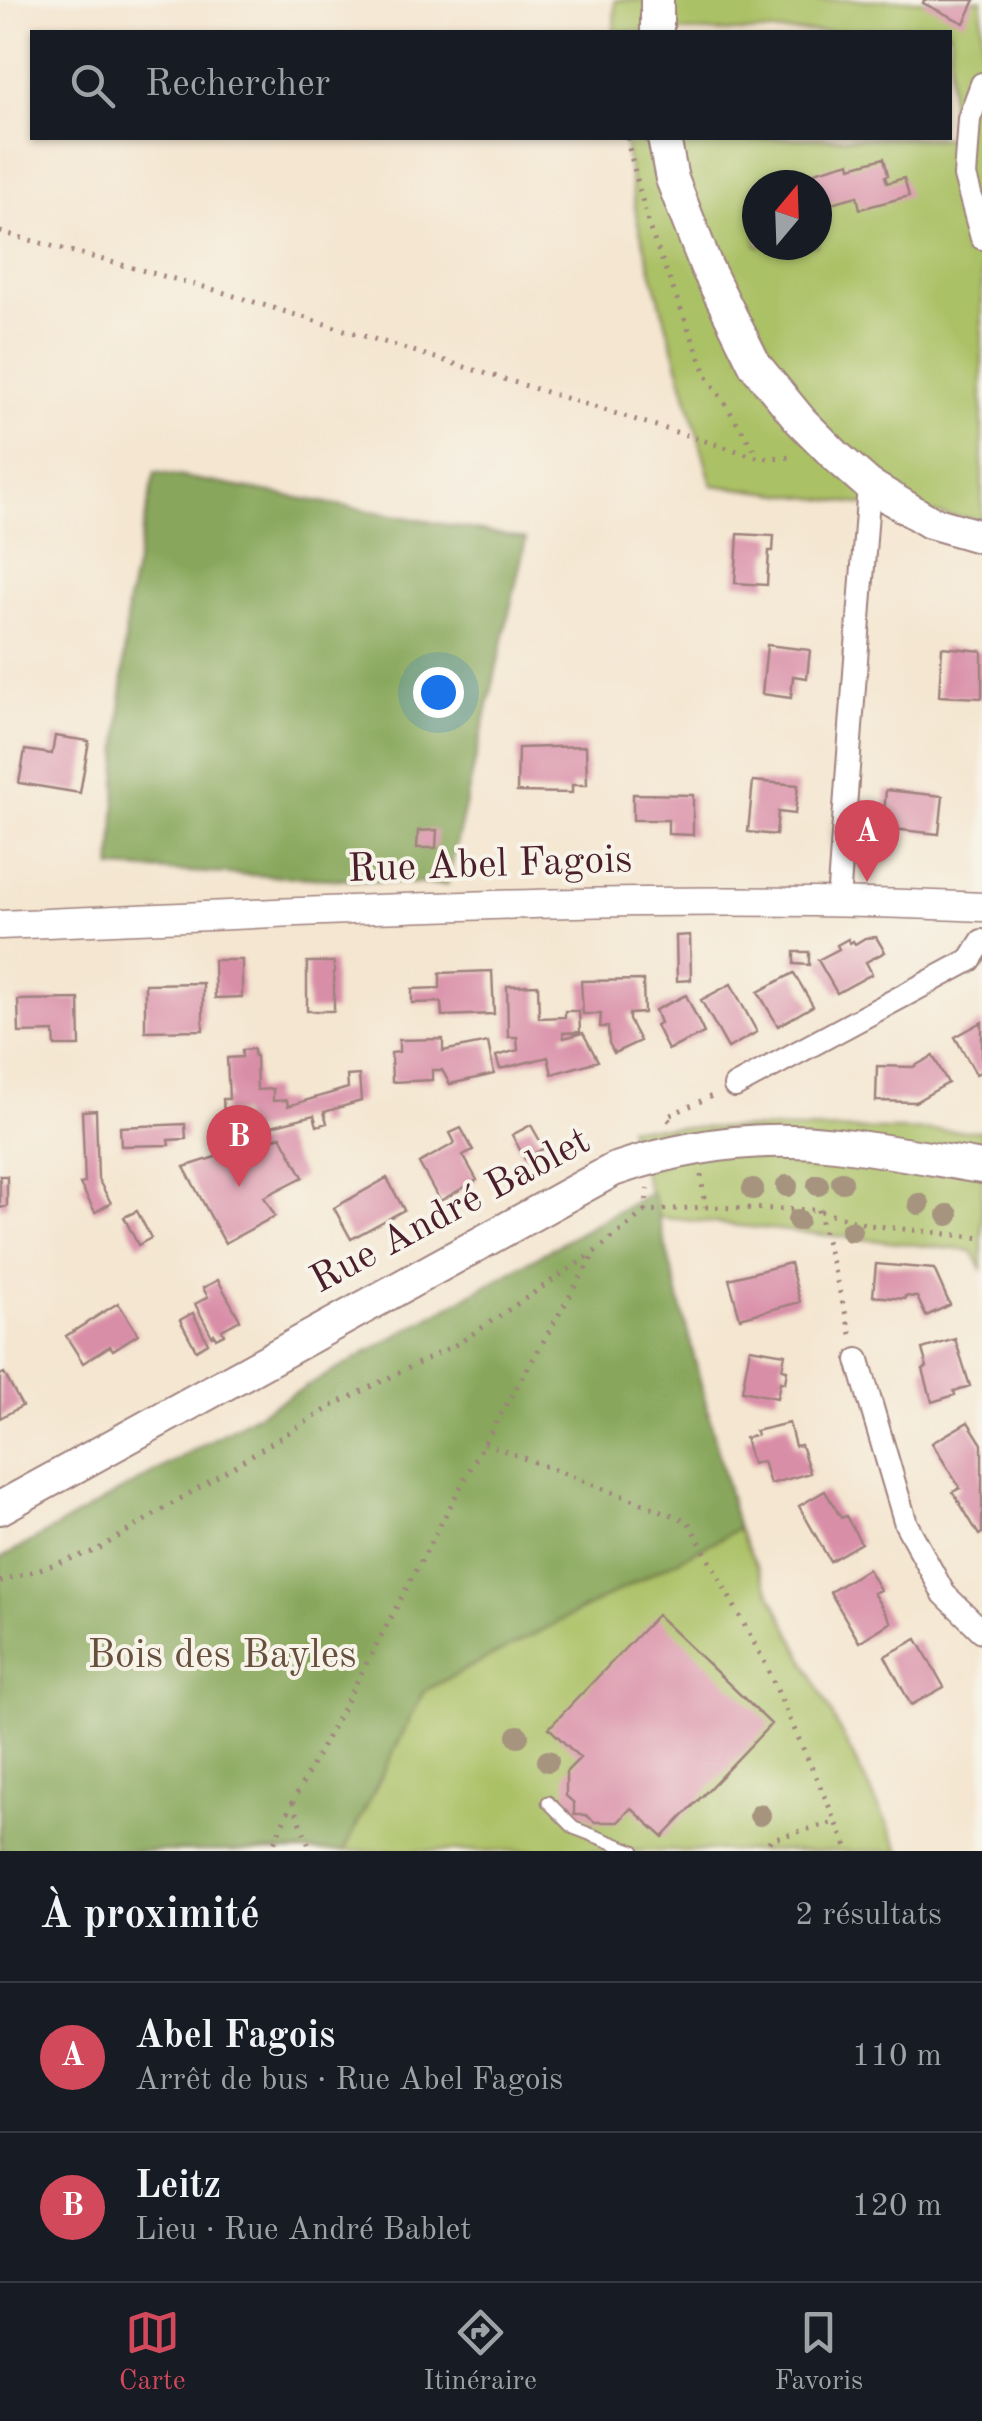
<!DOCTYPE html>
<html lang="fr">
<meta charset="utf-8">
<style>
:root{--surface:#171b24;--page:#242831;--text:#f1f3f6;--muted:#9ea1a6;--line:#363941;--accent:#d1495b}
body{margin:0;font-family:"Old Standard TT",serif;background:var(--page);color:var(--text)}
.compass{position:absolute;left:742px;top:170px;width:90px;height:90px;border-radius:50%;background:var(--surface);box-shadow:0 2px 8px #0004;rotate:19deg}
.you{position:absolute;left:438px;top:692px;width:35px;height:35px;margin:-25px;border:8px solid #fff;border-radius:50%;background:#1a73e8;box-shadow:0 0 0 15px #1a73e833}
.badge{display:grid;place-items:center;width:65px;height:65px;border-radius:50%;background:var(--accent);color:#fff;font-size:32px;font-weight:700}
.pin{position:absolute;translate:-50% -82px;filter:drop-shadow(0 2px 5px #0008)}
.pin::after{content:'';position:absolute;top:52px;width:35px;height:30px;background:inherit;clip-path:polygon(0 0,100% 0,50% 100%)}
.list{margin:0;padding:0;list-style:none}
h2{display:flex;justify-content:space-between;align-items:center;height:130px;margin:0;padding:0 40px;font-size:42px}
h2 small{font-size:32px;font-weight:400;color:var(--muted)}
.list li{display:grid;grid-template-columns:65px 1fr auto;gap:30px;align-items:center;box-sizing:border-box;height:150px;padding:0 40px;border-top:2px solid var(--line)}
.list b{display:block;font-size:38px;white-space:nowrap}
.list p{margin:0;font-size:32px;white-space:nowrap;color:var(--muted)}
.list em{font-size:32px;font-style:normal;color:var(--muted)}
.icon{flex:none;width:55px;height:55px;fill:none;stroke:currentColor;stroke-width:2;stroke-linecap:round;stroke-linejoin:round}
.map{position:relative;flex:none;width:982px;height:1851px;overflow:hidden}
.search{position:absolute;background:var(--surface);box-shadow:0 2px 8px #0004;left:30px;right:30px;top:30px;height:110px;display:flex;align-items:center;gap:25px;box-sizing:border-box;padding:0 35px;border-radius:0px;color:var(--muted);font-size:38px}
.sheet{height:430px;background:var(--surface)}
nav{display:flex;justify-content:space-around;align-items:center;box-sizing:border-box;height:140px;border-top:2px solid var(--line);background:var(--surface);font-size:28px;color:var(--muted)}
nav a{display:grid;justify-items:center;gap:5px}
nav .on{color:var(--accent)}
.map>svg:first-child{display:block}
</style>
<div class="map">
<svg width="982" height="1851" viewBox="0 0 982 1851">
<rect width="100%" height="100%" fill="#f7f3e8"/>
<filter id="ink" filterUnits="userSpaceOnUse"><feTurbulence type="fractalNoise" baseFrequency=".01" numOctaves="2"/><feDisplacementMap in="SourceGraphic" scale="20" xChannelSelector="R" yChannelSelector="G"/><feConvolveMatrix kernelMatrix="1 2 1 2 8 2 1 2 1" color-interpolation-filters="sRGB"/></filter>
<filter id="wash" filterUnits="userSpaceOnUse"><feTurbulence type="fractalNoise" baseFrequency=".0048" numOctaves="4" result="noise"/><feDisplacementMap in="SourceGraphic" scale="40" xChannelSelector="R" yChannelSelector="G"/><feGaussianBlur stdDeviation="2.25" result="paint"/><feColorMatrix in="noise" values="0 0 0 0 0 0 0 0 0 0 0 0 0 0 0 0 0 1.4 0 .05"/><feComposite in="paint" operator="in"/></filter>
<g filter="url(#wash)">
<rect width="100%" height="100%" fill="#f4e6d0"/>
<path fill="#abc166" stroke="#7a7048" stroke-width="2.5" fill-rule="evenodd" d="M615 0H982V520L712 485 637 220 624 138H950V32H614ZM757 185H817V245H757Z
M628 1127 982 1131V1269L972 1251 658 1217Z
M738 1529 901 1851H344L424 1691Z"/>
<path fill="#88a75b" stroke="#696343" stroke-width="2.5" d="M155 472 526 539 447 885 112 868 127 606Z
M652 1192 738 1529 424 1691 344 1851H0V1559Z"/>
<g id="blocks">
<path fill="#d98ea8" d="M924 0H975L964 23 923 3Z
M884 158 888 175 885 176 887 183 904 178 909 196 860 209 857 196 824 205 814 172 850 162 851 167Z
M738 534 774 536 773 551H769L767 585 735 583Z
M767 645 810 650 807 678 793 676 791 698 762 694Z
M942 647 982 651V698L939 696Z
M55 736 89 741 80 793 19 783 25 750 52 754Z
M586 746 587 785H572V793L517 792 518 748Z
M753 781 798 785 795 814 778 812 776 835 748 832Z
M886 790 943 796 939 834 883 828Z
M633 794 693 795V835L668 834V820H633Z
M437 830 436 848H417L418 831Z
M690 935 691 980 677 981 676 936Z
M876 937 885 952 866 962 872 974 837 993 818 960 839 949 837 945 848 939 850 943 853 941 855 944 865 938Z
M794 952H809V965L794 964Z
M214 960H242V997L215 998Z
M307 962H334V1011H307Z
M492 971 494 1014 442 1016 441 1002 412 1003V989L440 988V973Z
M794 973 813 1006 778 1026 758 992Z
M643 980 644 1013 629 1014V1020L640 1041 614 1053 609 1043 608 1027H600L601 1014H583L581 981Z
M203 983V1030L145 1031V984Z
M731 984 757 1032 728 1048 701 1000Z
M538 985 539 1018 565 1017V1011H579L580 1032 563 1033 564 1038 583 1033 598 1061 552 1074 548 1057 500 1069 496 1056 518 1050 517 1037H508L507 986Z
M686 995 704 1033 668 1050 656 1025 660 1023 655 1010Z
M79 999 80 1046H55L54 1032 19 1033 18 1000Z
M982 1022V1071L976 1074 955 1037Z
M443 1039V1051L488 1042 494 1074 450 1084 442 1070H432V1080L392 1082 391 1053 399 1052V1040Z
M254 1049V1056H256L257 1090 273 1089V1101L287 1100 288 1106 348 1088 347 1076 359 1075 361 1101 324 1112 327 1123 317 1126 314 1115 245 1133 241 1113 224 1114 223 1099H229L227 1058 242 1057V1050Z
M933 1056 948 1083 915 1102 876 1101 877 1066 913 1067Z
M96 1110 98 1179 111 1203 95 1212 80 1184 85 1183 82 1111Z
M185 1124 186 1139 168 1140 169 1145 121 1146 120 1127Z
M531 1125 544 1148 525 1159 512 1135Z
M461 1128 473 1150 463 1155 477 1180 440 1201 419 1163 455 1143 450 1133Z
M281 1136 303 1177 264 1197 275 1216 225 1243 184 1167Z
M0 1176H7V1206L0 1208Z
M387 1178 404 1210 351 1239 334 1208Z
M137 1211 151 1238 138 1245 124 1217Z
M790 1263 800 1302 740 1318 729 1279Z
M876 1264 934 1269 950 1305 926 1316 917 1297 905 1296V1299L873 1296Z
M218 1280 240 1320 222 1330 224 1334 216 1338 214 1334 212 1336 195 1304 208 1297 203 1288Z
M118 1303 138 1334 113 1350 110 1346 83 1363 66 1336Z
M193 1313 208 1343 196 1350 180 1320Z
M955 1339 970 1386 954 1391 955 1395 932 1402 923 1369 927 1367 922 1349Z
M750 1348 785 1354 782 1369 787 1370 785 1383 780 1382 777 1398 742 1391Z
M4 1373 22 1406 0 1418V1375Z
M968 1422 982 1444V1533L979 1535 953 1492 960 1488 932 1443Z
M789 1423 795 1446 801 1445 810 1473 770 1484 763 1461 752 1464 745 1438 757 1435 755 1431Z
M825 1491 841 1518 846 1516 861 1543 830 1561 799 1506Z
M868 1569 880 1590 873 1593 891 1622 859 1642 830 1592Z
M657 1615 771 1724 663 1837 631 1808 618 1822H595L586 1815H574V1803L566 1796V1772L580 1758 549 1728Z
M917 1639 944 1687 911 1705 885 1656Z"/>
</g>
</g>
<g filter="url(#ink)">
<use href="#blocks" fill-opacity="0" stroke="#9f827e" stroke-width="2.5"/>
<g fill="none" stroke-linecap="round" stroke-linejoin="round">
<defs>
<path id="service" d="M548 1802 574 1828 634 1851"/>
<path id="minor" d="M982 84 969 119 965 176 982 238
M838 902 869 485
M735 1086 970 960 982 941
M858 1360 906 1524 944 1594 982 1631"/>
<path id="tertiary" d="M0 925C327 911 655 892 982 907"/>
<path id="secondary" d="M657 32V0
M664 138 672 179 706 266 755 365 801 421 836 456 869 485 930 522 982 537
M0 1508 613 1170C684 1146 761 1135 836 1144 885 1150 933 1159 982 1167"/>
</defs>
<use href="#service" stroke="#9f827e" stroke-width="15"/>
<use href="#minor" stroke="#9f827e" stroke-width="26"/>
<use href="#tertiary" stroke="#9f827e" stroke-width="31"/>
<use href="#secondary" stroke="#9f827e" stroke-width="36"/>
<path stroke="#9f827e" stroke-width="5" stroke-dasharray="2.5 8" stroke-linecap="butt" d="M628 138 629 148 649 227 707 376 758 455
M0 232 215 290 760 458 793 457
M670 1121 666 1117 714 1095
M701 1175 705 1207
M818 1210 852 1338
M645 1211 648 1189
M484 1443 688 1521 764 1661 849 1851
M0 1582 95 1551 332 1406 459 1343 596 1251 645 1211 705 1207 818 1210 869 1225 982 1238
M293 1802 311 1851
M270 1851 293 1801 484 1443 593 1256
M763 1851 771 1839 835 1822"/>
<use href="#service" stroke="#fff" stroke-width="11"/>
<use href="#minor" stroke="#fff" stroke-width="22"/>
<use href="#tertiary" stroke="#fff" stroke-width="28"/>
<use href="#secondary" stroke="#fff" stroke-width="32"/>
</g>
<g fill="#a6947f">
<circle cx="842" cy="1182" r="11"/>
<circle cx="818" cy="1185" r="11"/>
<circle cx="787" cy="1186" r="11"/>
<circle cx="753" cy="1189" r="11"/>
<circle cx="919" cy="1204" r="11"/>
<circle cx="948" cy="1215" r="11"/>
<circle cx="798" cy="1220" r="11"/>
<circle cx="851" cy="1231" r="11"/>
<circle cx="518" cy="1736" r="11"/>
<circle cx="548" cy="1761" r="11"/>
<circle cx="760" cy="1815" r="11"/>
</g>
</g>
<g text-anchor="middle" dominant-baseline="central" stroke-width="8" stroke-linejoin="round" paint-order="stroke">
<g font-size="40" fill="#4a1f2b" stroke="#f7f3e8">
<text transform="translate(490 866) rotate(-2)">Rue Abel Fagois</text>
<text transform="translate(451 1212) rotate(-28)">Rue André Bablet</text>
</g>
<g font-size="40" fill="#67503d" stroke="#f7f3e8">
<text x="222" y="1657">Bois des Bayles</text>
</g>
</g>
</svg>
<svg class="compass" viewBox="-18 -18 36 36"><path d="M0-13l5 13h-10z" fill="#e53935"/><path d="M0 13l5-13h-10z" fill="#9ea1a6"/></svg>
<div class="you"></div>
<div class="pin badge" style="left:867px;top:882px">A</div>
<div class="pin badge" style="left:239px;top:1187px">B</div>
<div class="search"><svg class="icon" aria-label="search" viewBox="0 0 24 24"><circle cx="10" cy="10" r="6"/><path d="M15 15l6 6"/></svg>Rechercher</div>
</div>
<section class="sheet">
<h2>À proximité<small>2 résultats</small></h2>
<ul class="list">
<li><span class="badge">A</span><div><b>Abel Fagois</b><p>Arrêt de bus · Rue Abel Fagois</p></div><em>110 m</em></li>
<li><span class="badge">B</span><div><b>Leitz</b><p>Lieu · Rue André Bablet</p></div><em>120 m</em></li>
</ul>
</section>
<nav>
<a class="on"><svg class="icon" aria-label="map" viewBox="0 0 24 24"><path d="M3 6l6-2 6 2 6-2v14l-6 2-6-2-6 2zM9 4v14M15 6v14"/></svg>Carte</a>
<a><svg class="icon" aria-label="directions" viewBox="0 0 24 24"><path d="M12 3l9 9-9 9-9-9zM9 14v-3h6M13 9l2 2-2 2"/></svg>Itinéraire</a>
<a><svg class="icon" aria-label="saved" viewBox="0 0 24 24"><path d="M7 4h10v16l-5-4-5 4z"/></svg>Favoris</a>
</nav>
